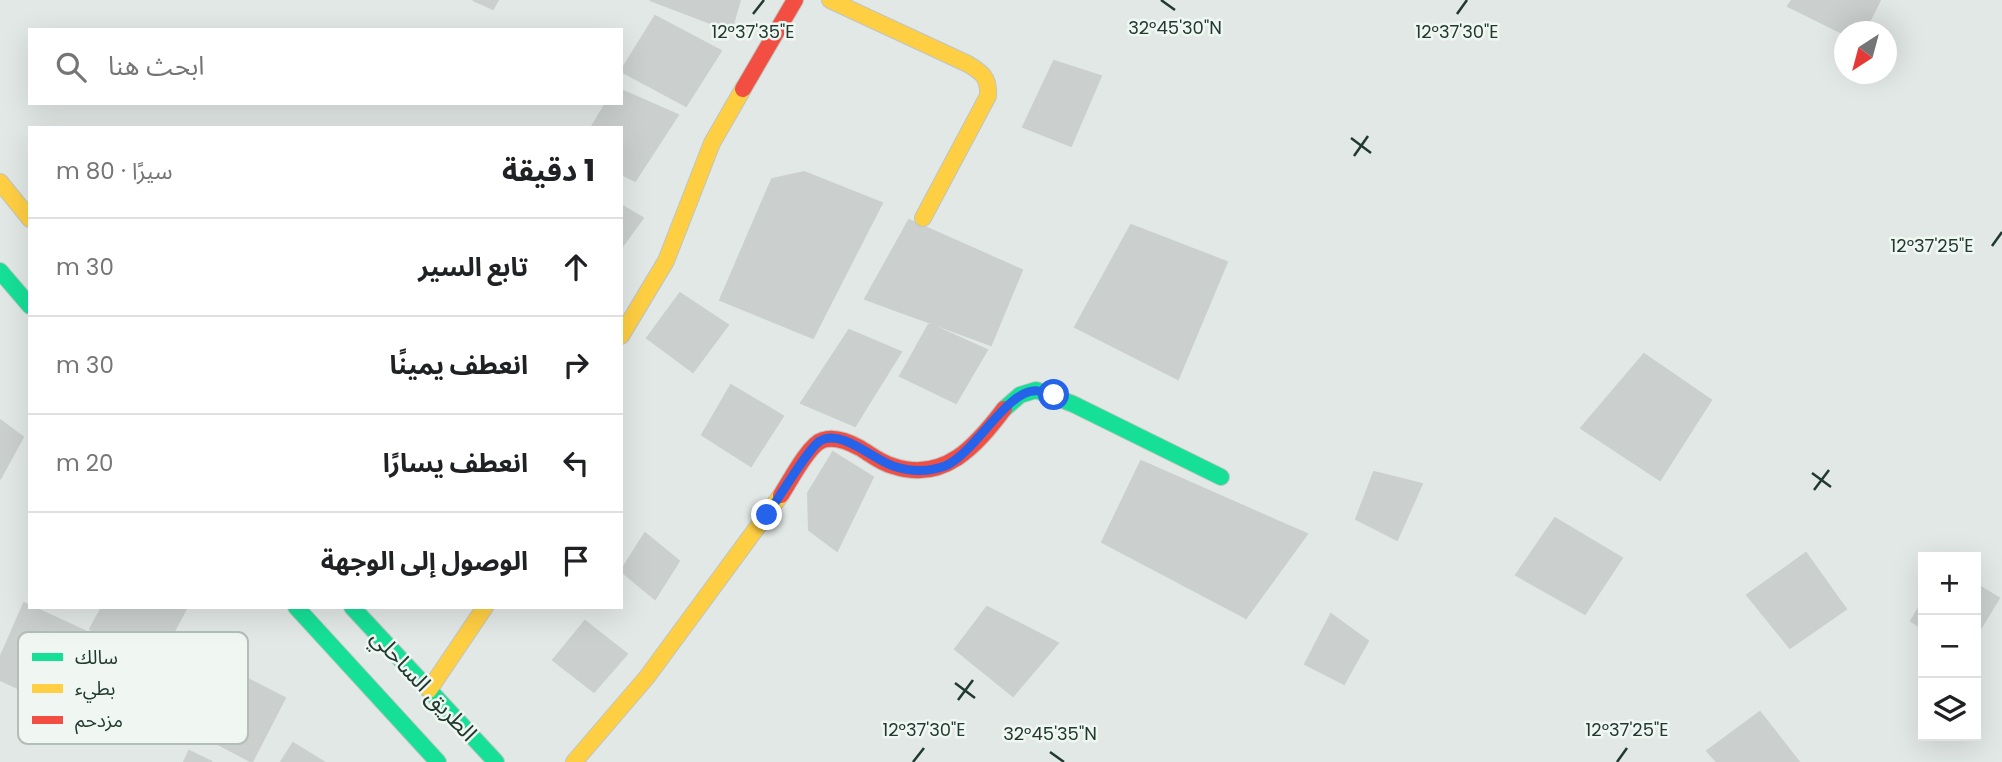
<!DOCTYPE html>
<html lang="ar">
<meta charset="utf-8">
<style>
:root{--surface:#fff;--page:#f6f6f6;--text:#202124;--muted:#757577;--line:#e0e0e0}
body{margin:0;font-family:Poppins,"Noto Sans Arabic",sans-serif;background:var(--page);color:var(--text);direction:rtl}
.controls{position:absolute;right:21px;bottom:21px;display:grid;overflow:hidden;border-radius:0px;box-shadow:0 7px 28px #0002}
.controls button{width:63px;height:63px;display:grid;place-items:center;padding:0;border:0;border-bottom:2px solid var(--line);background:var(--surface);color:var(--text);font:35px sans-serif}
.compass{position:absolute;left:1834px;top:21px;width:63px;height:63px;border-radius:50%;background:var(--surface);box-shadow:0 7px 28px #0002;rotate:216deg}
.stop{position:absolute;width:21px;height:21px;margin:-16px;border:5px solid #2563eb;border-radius:50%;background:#fff}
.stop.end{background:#2563eb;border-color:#fff;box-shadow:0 2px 7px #0008}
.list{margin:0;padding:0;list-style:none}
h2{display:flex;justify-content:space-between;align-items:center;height:91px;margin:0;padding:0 28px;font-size:30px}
h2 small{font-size:23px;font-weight:400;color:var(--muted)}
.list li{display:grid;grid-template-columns:46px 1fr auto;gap:21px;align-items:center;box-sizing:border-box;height:98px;padding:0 28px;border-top:2px solid var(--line)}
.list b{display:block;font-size:26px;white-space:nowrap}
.list em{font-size:23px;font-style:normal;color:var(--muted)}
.icon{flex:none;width:38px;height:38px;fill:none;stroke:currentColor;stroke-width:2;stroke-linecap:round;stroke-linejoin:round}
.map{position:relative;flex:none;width:2002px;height:762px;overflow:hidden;direction:ltr}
.search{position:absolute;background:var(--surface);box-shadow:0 7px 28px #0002;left:28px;top:28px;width:595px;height:77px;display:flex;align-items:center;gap:18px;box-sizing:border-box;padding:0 24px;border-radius:0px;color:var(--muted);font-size:26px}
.panel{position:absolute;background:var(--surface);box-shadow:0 7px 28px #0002;left:28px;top:126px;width:595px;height:483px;border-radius:0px;direction:rtl}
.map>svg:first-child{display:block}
</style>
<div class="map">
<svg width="2002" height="762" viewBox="0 0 2002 762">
<rect width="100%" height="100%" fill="#e2e8e5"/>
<path fill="#cbd0ce" stroke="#cbd0ce" stroke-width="2" d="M473 0H498L493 9Z
M650 0H740L731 31Z
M1792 0H1880L1864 32H1844V34L1788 6Z
M655 16 721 51 686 106 621 71Z
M1054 61 1101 76 1071 146 1023 127Z
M621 90 678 115 635 181 621 174V128H591L606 103H621Z
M804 172 882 203 813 338 720 300 772 179Z
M621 205 643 218 621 248Z
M909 220 1022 270 991 345 865 299Z
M1131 225 1227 262 1178 379 1075 327Z
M680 293 728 325 693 372 647 338Z
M929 324 987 350 956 403 900 376Z
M849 330 901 352 855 426 801 403Z
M1644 354 1711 400 1660 480 1581 428Z
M731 385 783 416 751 466 702 435Z
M0 420 23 437 0 479Z
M833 452 873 477 837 551 809 530 808 493Z
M1141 461 1307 534 1246 618 1102 542Z
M1374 472 1422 484 1397 540 1356 519Z
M1555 518 1622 558 1585 614 1516 575Z
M645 533 679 561 655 599 621 571Z
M1806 553 1846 609 1790 648 1747 595Z
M1976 584 1999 598 1976 636Z
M1923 601V629L1911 621Z
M24 603 87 632 54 705 0 680V658Z
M102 607H187L156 665 90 629Z
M987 607 1058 643 1013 696 955 649Z
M1331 614 1368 641 1344 684 1305 664Z
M585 621 627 654 594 692 553 660Z
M234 672 285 698 252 762 201 735Z
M1760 712 1799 762H1717L1707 751Z
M293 743 324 762H281Z
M189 751 212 762H184Z"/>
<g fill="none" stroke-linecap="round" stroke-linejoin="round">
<defs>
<path id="fast" d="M0 271 30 306
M1004 409 1020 395 1036 390 1073 404 1221 477
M296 607 438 762
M352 607 496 762"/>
<path id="slow" d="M830 0 968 64C983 73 989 78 988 96L923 218
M0 182 30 219
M621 336 666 261 712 143 743 89
M429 690 485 607
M574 762 647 677 781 495"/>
<path id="jam" d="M743 89 795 0
M781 495C790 481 809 444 823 440 835 436 849 442 860 448 870 454 881 463 893 466 944 483 976 446 1004 409"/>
</defs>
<use href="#fast" stroke="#bec5c2" stroke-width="18"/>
<use href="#slow" stroke="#bec5c2" stroke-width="18"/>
<use href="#jam" stroke="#bec5c2" stroke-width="18"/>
<use href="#fast" stroke="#16e098" stroke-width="16"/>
<use href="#slow" stroke="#ffcf43" stroke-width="16"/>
<use href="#jam" stroke="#f24e42" stroke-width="16"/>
</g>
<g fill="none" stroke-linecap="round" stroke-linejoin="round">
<path stroke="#2563eb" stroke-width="9" d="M767 515C777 501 809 447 820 441 840 428 874 460 893 466 911 472 928 472 945 466 976 453 1008 387 1038 391 1043 391 1049 394 1054 395"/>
</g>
<path fill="none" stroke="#213931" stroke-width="2.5" d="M1161 0 1175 10M753 14 764 0M1457 14 1467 0M1351 138 1371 153M1354 156 1368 136M1992 246 2002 232M1812 473 1831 487M1814 490 1829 470M955 683 975 698M958 700 973 680M1050 752 1064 762M913 762 924 748M1617 762 1627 748"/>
<g text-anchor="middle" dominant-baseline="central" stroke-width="5" stroke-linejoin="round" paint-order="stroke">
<g font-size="23" fill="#213931" stroke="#f0f7f3">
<text transform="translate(424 685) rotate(47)">الطريق الساحلي</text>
</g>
</g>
<rect x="18" y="632" width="230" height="112" rx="10" fill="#f0f7f3" stroke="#b2beb9" stroke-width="2"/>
<rect x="32" y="653" width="31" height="8" fill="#16e098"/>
<rect x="32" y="684" width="31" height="9" fill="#ffcf43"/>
<rect x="32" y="716" width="31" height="8" fill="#f24e42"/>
<g font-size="19" fill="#213931">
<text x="75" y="664">سالك</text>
<text x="75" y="695">بطيء</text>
<text x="75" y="727">مزدحم</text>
</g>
<g font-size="18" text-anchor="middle" fill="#213931" stroke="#f0f7f3" stroke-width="5" stroke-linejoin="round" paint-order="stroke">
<text x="1175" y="34">32°45'30"N</text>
<text x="753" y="38">12°37'35"E</text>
<text x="1457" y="38">12°37'30"E</text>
<text x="1932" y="252">12°37'25"E</text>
<text x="924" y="736">12°37'30"E</text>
<text x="1627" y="736">12°37'25"E</text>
<text x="1050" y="740">32°45'35"N</text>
</g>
</svg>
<div class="controls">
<button>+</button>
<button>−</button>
<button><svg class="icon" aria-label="layers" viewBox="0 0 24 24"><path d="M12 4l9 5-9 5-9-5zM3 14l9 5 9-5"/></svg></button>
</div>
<svg class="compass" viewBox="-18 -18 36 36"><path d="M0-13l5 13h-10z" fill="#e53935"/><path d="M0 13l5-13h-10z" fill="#757577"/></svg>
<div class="stop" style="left:1054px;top:395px"></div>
<div class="stop end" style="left:767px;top:515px"></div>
<div class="search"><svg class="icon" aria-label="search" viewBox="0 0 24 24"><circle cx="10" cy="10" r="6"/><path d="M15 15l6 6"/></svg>ابحث هنا</div>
<section class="panel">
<h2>1 دقيقة<small>سيرًا · 80 m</small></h2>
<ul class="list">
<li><svg class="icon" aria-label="ahead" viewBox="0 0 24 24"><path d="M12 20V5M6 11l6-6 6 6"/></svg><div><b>تابع السير</b></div><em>30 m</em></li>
<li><svg class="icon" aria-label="right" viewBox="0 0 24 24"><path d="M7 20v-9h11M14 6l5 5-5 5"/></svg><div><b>انعطف يمينًا</b></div><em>30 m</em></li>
<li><svg class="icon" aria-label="left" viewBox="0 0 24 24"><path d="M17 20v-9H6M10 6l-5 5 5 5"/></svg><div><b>انعطف يسارًا</b></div><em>20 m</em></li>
<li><svg class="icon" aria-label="arrive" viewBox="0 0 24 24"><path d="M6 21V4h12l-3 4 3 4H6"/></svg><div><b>الوصول إلى الوجهة</b></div></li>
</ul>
</section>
</div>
